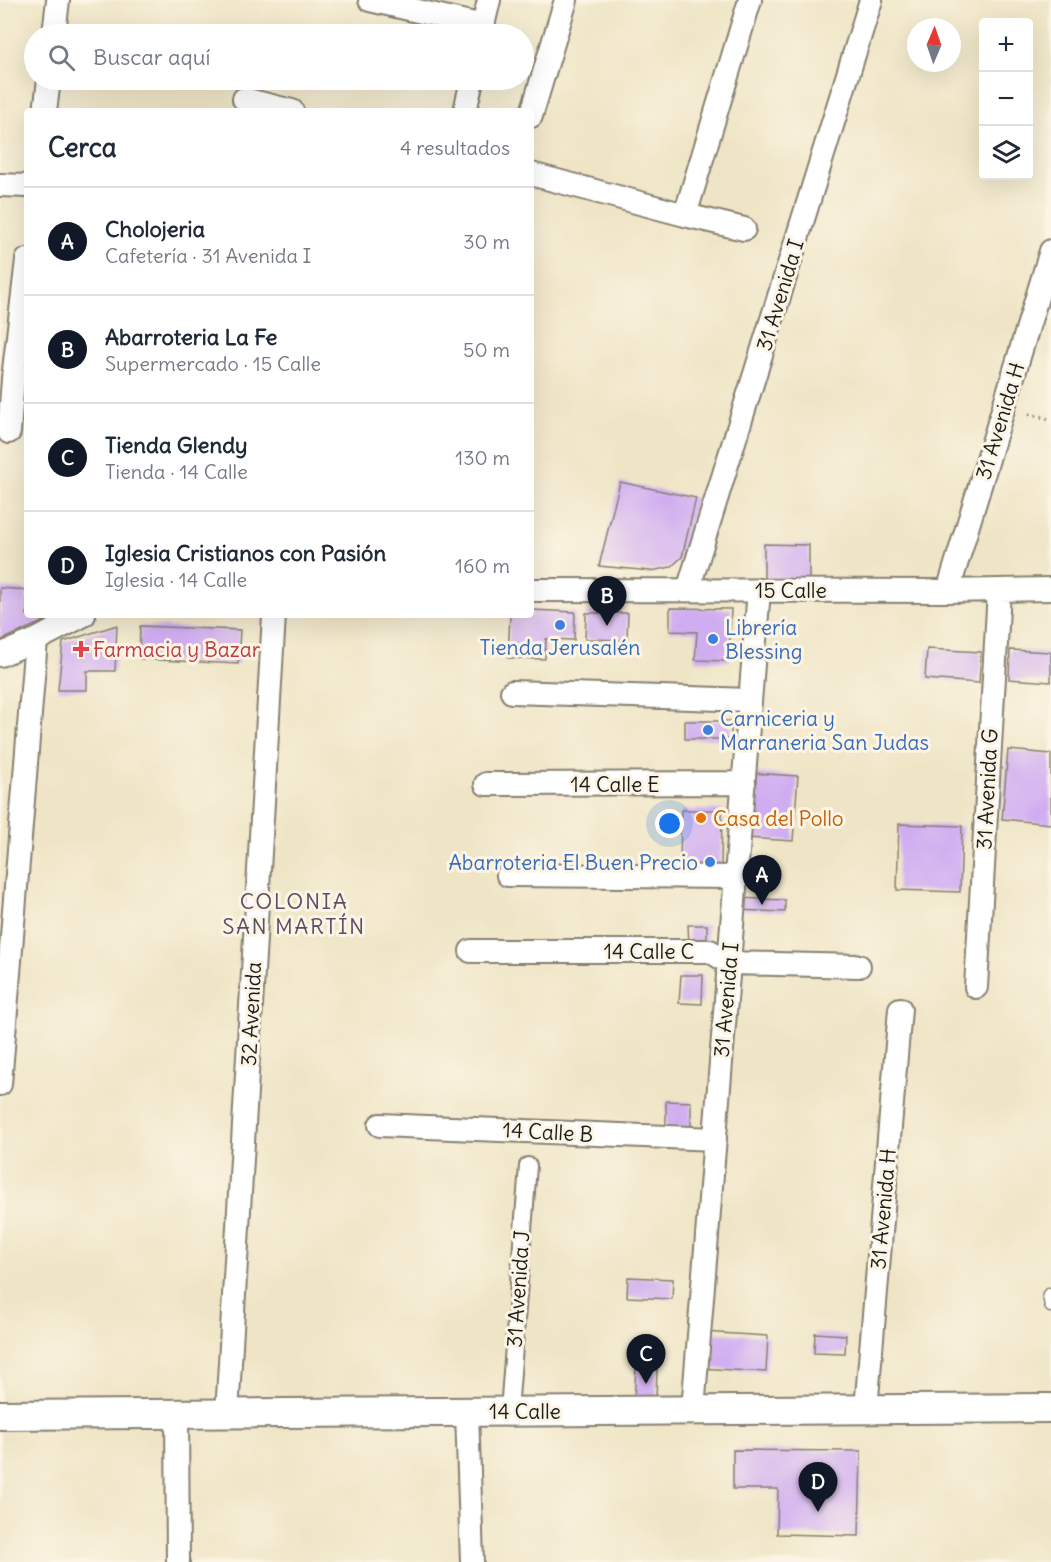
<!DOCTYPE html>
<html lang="es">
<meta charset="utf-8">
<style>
:root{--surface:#fff;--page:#f2f2f3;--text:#1f2937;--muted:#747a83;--line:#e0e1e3;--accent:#111827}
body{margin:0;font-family:Delius,sans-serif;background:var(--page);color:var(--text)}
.controls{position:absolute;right:18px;top:18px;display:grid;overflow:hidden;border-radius:6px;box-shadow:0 6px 24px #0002}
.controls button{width:54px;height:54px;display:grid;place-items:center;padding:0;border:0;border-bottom:2px solid var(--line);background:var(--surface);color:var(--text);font:30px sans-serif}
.compass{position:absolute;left:907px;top:18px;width:54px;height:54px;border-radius:50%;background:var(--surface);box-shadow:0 6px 24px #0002;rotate:2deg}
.you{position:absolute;left:670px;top:824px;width:21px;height:21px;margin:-15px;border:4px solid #fff;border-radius:50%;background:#1a73e8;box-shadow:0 0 0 9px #1a73e833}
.badge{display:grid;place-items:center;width:39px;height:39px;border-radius:50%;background:var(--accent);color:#fff;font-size:20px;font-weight:700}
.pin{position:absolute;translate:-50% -50px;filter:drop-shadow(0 2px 3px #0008)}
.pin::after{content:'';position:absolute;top:32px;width:21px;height:18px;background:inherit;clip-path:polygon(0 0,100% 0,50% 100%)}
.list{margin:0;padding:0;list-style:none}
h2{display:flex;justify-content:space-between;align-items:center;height:78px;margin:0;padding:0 24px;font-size:26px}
h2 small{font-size:20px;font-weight:400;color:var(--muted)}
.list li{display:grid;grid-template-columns:39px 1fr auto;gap:18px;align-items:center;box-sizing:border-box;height:108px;padding:0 24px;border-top:2px solid var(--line)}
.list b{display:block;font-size:22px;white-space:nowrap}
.list p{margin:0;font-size:20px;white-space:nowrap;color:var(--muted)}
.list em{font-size:20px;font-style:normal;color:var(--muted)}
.icon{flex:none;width:33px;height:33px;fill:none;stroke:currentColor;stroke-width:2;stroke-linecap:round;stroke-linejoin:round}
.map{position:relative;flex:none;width:1051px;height:1562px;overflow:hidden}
.search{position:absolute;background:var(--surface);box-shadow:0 6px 24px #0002;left:24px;top:24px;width:510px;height:66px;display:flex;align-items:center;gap:15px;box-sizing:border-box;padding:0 21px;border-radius:33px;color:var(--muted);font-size:22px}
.panel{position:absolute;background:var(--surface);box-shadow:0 6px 24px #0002;left:24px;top:108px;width:510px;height:510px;border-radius:6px}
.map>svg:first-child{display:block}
</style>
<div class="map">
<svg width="1051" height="1562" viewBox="0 0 1051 1562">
<rect width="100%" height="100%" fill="#fcf5e5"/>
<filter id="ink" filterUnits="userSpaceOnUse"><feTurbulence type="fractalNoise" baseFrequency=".0167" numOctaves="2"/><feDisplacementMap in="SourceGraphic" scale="12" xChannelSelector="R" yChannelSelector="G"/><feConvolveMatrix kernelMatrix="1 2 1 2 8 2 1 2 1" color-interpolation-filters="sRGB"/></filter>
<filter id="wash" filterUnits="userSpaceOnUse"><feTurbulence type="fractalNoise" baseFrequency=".008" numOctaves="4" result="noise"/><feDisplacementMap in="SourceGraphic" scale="24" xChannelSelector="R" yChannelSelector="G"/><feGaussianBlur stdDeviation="1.35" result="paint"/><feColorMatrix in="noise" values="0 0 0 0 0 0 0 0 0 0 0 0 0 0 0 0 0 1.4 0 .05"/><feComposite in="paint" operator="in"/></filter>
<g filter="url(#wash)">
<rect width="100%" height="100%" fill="#efe5c6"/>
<g id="blocks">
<path fill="#d0adf1" d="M620 482 696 498 682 557 671 567 651 571 599 566Z
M764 544 809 545V583H764Z
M0 588 27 590V615H57L0 641Z
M670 608 731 609 729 661 695 660 697 632 670 631Z
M531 610 575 612 574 640 546 639 545 659 508 658 510 615H531Z
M586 613H628L627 640 585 639Z
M117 625 115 671H87V690H58L63 642Z
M140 626 240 630 238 664 139 659Z
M927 649 981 652 979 683 925 679Z
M1010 650 1051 652V682L1009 679Z
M685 721H731V739H685Z
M1008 750 1051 754V824L1002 819Z
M750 773 798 776 793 841 746 838Z
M681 810H722L721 869 680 868Z
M899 824 962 826 960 892 897 890Z
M739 898 785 900V912L738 910Z
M688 925H707V944L689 945Z
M681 975H703L702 1004 679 1003Z
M666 1101 691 1102V1128H666Z
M628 1277 673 1279 672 1299 627 1297Z
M702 1332 768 1336 766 1372 699 1368Z
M815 1333 846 1335 845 1354 814 1353Z
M636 1367H657L656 1402 634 1401Z
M733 1450 861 1451 859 1536 777 1534 778 1489H733Z"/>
</g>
</g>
<g filter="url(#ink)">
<use href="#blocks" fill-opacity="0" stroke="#868071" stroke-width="1.5"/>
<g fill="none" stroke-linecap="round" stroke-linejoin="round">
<defs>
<path id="service" d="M1049 1295 1051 1306"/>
<path id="pedestrian" d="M509 1411 528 1166"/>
<path id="minor" d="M370 0 483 26
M54 34 58 0
M481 34 489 0
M244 99 292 111
M45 111 49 80
M465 111 472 80
M531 116 566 0
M531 174 685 215 744 229
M0 185 27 186
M685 215 750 0
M9 432 13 379 27 260
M531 590 948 591 1051 589
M688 590 871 0
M948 591 1051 251
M0 655 36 640 84 615
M512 692 750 700
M486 784 744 783
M508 875 736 877
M471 951H710L729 963 859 966
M976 987 999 591
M0 1084 36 640
M380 1125 715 1139
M866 1409 900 1009
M693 1410 759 590
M467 1412 472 1562
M177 1414 178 1562
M227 1414 274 615"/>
<path id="tertiary" d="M0 1415 1051 1408"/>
</defs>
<use href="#service" stroke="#868071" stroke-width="15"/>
<use href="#pedestrian" stroke="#868071" stroke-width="20"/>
<use href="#minor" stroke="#868071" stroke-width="26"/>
<use href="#tertiary" stroke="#868071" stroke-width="32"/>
<path stroke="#868071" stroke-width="4" stroke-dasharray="1.5 4.5" stroke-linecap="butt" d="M1029 414 1051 420"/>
<use href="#service" stroke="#fff" stroke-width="12"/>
<use href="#pedestrian" stroke="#fff" stroke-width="16"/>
<use href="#minor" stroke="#fff" stroke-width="22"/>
<use href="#tertiary" stroke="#fff" stroke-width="28"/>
</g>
</g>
<g fill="#3f7fe0" stroke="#fcf5e5" stroke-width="2">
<circle cx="560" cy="625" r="6"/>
<circle cx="713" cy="639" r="6"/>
<circle cx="708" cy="730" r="6"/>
<circle cx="710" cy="862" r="6"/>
</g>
<path fill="#e0444e" stroke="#fcf5e5" stroke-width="2" d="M78 640h6v6h6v6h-6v6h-6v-6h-6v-6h6z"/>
<circle fill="#e8710a" stroke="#fcf5e5" stroke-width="2" cx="701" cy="818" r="6"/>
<g text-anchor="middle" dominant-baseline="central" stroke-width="6" stroke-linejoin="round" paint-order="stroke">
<g font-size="21" fill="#1c1c1c" stroke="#fcf5e5">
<text transform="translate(780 295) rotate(-73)">31 Avenida I</text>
<text transform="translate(1000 421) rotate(-73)">31 Avenida H</text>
<text x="791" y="590">15 Calle</text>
<text x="615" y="784">14 Calle E</text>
<text transform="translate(987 789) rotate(-87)">31 Avenida G</text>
<text x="649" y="951">14 Calle C</text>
<text transform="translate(726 1000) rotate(-85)">31 Avenida I</text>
<text transform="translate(251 1014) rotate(-87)">32 Avenida</text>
<text transform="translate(548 1132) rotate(3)">14 Calle B</text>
<text transform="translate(883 1209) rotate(-85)">31 Avenida H</text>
<text transform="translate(518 1289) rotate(-86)">31 Avenida J</text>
<text x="525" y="1411">14 Calle</text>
</g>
<g font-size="21" fill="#366cbe" stroke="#fcf5e5" text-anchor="start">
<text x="725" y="627">Librería<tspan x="725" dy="24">Blessing</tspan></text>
<text x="560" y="647" text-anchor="middle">Tienda Jerusalén</text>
<text x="720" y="718">Carniceria y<tspan x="720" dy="24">Marraneria San Judas</tspan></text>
<text x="698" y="862" text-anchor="end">Abarroteria El Buen Precio</text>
</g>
<g font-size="21" fill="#be3a42" stroke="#fcf5e5" text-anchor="start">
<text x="93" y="649">Farmacia y Bazar</text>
</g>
<g font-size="21" fill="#c56008" stroke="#fcf5e5" text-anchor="start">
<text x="713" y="818">Casa del Pollo</text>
</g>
<g font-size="22" letter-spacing="1.5" fill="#5b4f67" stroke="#fcf5e5">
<text x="294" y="901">COLONIA<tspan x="294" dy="25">SAN MARTÍN</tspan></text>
</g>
</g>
</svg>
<div class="controls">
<button>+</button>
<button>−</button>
<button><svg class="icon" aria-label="layers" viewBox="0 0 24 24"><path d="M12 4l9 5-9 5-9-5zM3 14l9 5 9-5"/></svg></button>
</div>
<svg class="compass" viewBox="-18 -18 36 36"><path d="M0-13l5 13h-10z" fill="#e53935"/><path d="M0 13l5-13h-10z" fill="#747a83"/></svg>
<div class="you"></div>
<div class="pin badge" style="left:762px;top:905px">A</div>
<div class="pin badge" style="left:607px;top:626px">B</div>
<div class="pin badge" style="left:646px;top:1384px">C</div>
<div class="pin badge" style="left:818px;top:1512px">D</div>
<div class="search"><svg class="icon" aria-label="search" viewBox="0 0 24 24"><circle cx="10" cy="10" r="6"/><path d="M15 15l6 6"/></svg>Buscar aquí</div>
<section class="panel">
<h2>Cerca<small>4 resultados</small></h2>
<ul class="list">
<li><span class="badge">A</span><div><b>Cholojeria</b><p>Cafetería · 31 Avenida I</p></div><em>30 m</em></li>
<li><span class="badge">B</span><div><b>Abarroteria La Fe</b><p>Supermercado · 15 Calle</p></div><em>50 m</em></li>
<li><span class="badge">C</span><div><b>Tienda Glendy</b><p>Tienda · 14 Calle</p></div><em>130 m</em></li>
<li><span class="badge">D</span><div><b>Iglesia Cristianos con Pasión</b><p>Iglesia · 14 Calle</p></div><em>160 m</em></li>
</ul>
</section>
</div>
